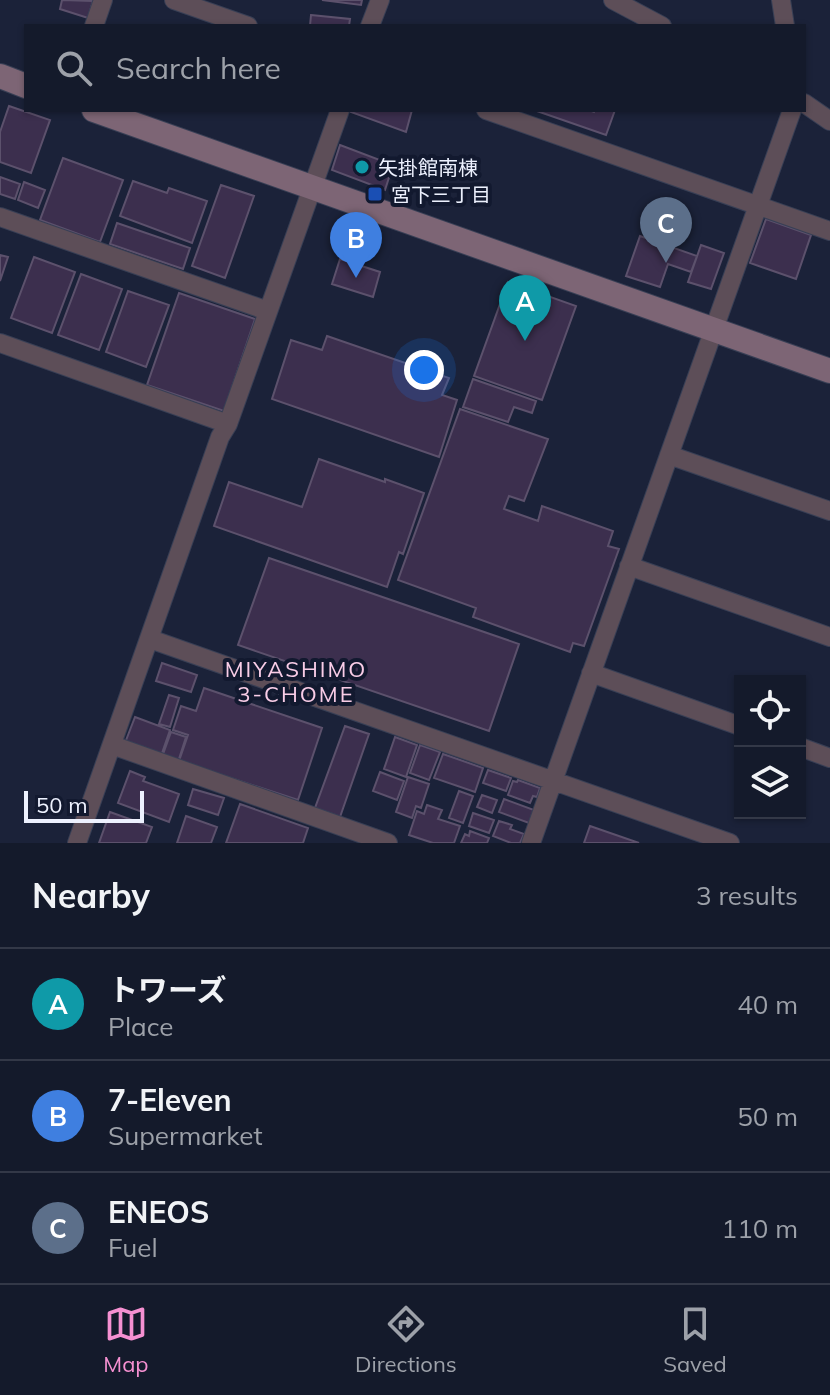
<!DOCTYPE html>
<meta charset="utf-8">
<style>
:root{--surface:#141a2b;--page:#212737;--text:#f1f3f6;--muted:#9da1a9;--line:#333847;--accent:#f590d1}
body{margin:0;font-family:Mulish,"Noto Sans JP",sans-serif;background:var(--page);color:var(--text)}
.controls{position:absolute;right:24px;bottom:24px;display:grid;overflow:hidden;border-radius:0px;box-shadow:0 2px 6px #0004}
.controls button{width:72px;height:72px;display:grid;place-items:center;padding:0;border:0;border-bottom:2px solid var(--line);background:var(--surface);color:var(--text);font:40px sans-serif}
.scale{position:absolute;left:24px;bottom:20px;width:120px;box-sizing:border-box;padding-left:8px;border:4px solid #edf1fe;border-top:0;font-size:22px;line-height:28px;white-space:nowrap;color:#edf1fe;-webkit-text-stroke:6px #12192f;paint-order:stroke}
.you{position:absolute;left:424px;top:370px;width:28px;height:28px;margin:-20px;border:6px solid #fff;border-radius:50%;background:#1a73e8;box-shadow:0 0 0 12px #1a73e833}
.badge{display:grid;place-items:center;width:52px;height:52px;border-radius:50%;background:var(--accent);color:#fff;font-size:26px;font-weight:700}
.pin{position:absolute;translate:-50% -66px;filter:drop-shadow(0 2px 4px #0008)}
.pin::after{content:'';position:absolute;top:42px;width:28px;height:24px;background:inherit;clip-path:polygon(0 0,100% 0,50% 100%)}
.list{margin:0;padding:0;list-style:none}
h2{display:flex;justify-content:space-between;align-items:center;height:104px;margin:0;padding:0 32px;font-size:34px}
h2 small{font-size:26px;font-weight:400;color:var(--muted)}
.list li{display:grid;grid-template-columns:52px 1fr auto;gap:24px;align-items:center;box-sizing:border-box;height:112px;padding:0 32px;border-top:2px solid var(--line)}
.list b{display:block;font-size:30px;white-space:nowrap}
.list p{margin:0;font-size:26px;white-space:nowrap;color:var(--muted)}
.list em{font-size:26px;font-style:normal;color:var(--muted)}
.icon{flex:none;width:44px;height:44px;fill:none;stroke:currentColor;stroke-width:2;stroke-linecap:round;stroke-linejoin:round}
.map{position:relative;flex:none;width:830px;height:843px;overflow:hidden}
.search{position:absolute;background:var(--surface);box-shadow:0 2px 6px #0004;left:24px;right:24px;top:24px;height:88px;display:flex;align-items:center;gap:20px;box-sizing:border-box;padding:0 28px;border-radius:0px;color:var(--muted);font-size:30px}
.sheet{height:440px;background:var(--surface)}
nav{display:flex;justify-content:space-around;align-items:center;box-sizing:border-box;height:112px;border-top:2px solid var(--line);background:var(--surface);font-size:22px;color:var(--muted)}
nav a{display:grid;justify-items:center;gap:4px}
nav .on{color:var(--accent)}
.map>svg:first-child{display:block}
</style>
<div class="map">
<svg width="830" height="843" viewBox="0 0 830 843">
<rect width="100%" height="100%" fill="#1b2239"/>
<path fill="#3c2f4e" stroke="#5c516c" stroke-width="2" d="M62 0 93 1 88 18 60 9Z
M322 0H362L361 5Z
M311 15 350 19 349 26H310Z
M9 106 50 120 31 173 0 162V132Z
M352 110H412L406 132 351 112Z
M534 110H589L594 112 595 110H615L606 135Z
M340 145 393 165 385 190 332 170Z
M63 158 123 180 100 242 40 220Z
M0 177 20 184 15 199 0 194Z
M133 181 167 193 169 188 207 201 192 243 120 216Z
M24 182 45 190 38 208 18 200Z
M221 185 254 196 225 278 192 266Z
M766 219 811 235 796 279 750 263Z
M117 223 190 248 183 269 110 244Z
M640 236 697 256 691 272 668 264 660 287 626 276Z
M701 245 724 253 711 289 688 282Z
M0 255 8 257 0 281Z
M34 257 75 272 52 333 11 318Z
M340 259 380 272 373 297 332 284Z
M81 274 122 289 99 350 58 335Z
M508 282 576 306 542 400 474 376Z
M128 291 169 305 146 367 106 352Z
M179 293 255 319 224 411 147 385Z
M327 336 449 378 442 395 457 400 439 457 272 399 291 340 322 350Z
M473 379 536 401 532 413 514 407 508 422 463 407Z
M460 409 548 439 524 501 509 496 504 509 538 521 542 506 613 531 608 546 619 549 584 646 573 643 570 652 473 617 476 608 398 580Z
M319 459 385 482V479L424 493 403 554 399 552 387 587 214 526 229 482 302 507Z
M269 558 519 644 489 731 238 645Z
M162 663 197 675 191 692 156 681Z
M204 688 322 728 298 800 179 761 188 735 173 730 181 706 196 711Z
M169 695 179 698 170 727 159 724Z
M135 717 170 730 161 756 125 743Z
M345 726 369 734 340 817 315 808Z
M171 732 186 737 178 762 162 757Z
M395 737 417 745 406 777 384 769Z
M420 745 440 752 429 780 410 773Z
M443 754 483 768 475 792 434 778Z
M488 770 511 778 506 791 483 783Z
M130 771 145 777 143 781 179 794 169 822 118 803Z
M380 772 404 781 397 800 373 791Z
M408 777 429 784 421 808 416 806 412 818 396 812Z
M518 780 540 788 537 797 533 796 530 803 508 795 513 781 517 782Z
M193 789 224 798 218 815 188 805Z
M459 791 473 796 463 823 449 818Z
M482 795 497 800 492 813 477 807Z
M504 799 534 810 529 823 499 812Z
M240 804 308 828 303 843H226Z
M427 805 442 810 438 819 460 826 454 843H433L409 835 417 811 424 814Z
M110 812 152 827 146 843H99Z
M473 813 494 820 489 833 469 826Z
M186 816 217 827 211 843H177Z
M499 821 512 825 510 829 524 834 520 843H511L493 836Z
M590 826 639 843H584Z
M470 831 489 838 487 843H461L465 834 469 836Z"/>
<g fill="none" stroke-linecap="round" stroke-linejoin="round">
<defs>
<path id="street" d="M174 0 248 26
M613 0 662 26
M781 0 785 26
M94 26 103 0
M370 26 380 0
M804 103 830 121
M486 110 830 231
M0 217 268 311
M0 343 228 424
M669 455 830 511
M629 566 830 637
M150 639 730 843
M591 673 740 726
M112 745 388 843
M800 747 830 758
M77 843 220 437 228 424 340 110
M531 843 792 110"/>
<path id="secondary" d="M0 76 26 86
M94 110 830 371"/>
</defs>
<use href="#street" stroke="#383f55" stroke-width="20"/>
<use href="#secondary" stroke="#383f55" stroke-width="26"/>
<use href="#street" stroke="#5d4e58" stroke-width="18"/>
<use href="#secondary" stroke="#7d6575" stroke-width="24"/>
</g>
<circle fill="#0f9aa8" stroke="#12192f" stroke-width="3" cx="362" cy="167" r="8"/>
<rect fill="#1a4fb4" stroke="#12192f" stroke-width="3" x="367" y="186" width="16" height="16" rx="4"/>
<g text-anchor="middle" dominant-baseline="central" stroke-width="8" stroke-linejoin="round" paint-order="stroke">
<g font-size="20" fill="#edf1fe" stroke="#12192f" text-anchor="start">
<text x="378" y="167">矢掛館南棟</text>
<text x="391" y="194">宮下三丁目</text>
</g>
<g font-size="22" letter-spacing="2" fill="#f9cde7" stroke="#12192f">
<text x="296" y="669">MIYASHIMO<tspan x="296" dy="25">3-CHOME</tspan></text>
</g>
</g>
</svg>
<div class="controls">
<button><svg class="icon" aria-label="locate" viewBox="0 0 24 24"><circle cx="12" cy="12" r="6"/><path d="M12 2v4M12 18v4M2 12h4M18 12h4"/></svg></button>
<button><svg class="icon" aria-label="layers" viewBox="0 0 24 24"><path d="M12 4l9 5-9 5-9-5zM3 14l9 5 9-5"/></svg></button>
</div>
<div class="scale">50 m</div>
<div class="you"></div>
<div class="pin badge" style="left:525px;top:341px;background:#0f9aa8">A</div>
<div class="pin badge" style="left:356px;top:278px;background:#3f7fe0">B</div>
<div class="pin badge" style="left:666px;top:263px;background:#5c6f8a">C</div>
<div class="search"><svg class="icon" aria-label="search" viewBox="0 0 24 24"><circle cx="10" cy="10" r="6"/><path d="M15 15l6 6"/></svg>Search here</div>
</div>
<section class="sheet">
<h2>Nearby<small>3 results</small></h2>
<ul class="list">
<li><span class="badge" style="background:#0f9aa8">A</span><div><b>トワーズ</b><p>Place</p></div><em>40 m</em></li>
<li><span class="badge" style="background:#3f7fe0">B</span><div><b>7-Eleven</b><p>Supermarket</p></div><em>50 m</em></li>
<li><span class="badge" style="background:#5c6f8a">C</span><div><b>ENEOS</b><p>Fuel</p></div><em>110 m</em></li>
</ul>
</section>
<nav>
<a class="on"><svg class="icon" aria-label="map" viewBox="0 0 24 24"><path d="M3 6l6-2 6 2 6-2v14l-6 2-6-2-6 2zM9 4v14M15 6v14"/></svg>Map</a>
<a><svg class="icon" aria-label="directions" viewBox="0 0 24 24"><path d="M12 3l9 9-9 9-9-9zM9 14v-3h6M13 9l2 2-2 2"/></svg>Directions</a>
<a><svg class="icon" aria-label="saved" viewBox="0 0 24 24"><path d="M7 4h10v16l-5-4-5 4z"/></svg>Saved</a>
</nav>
